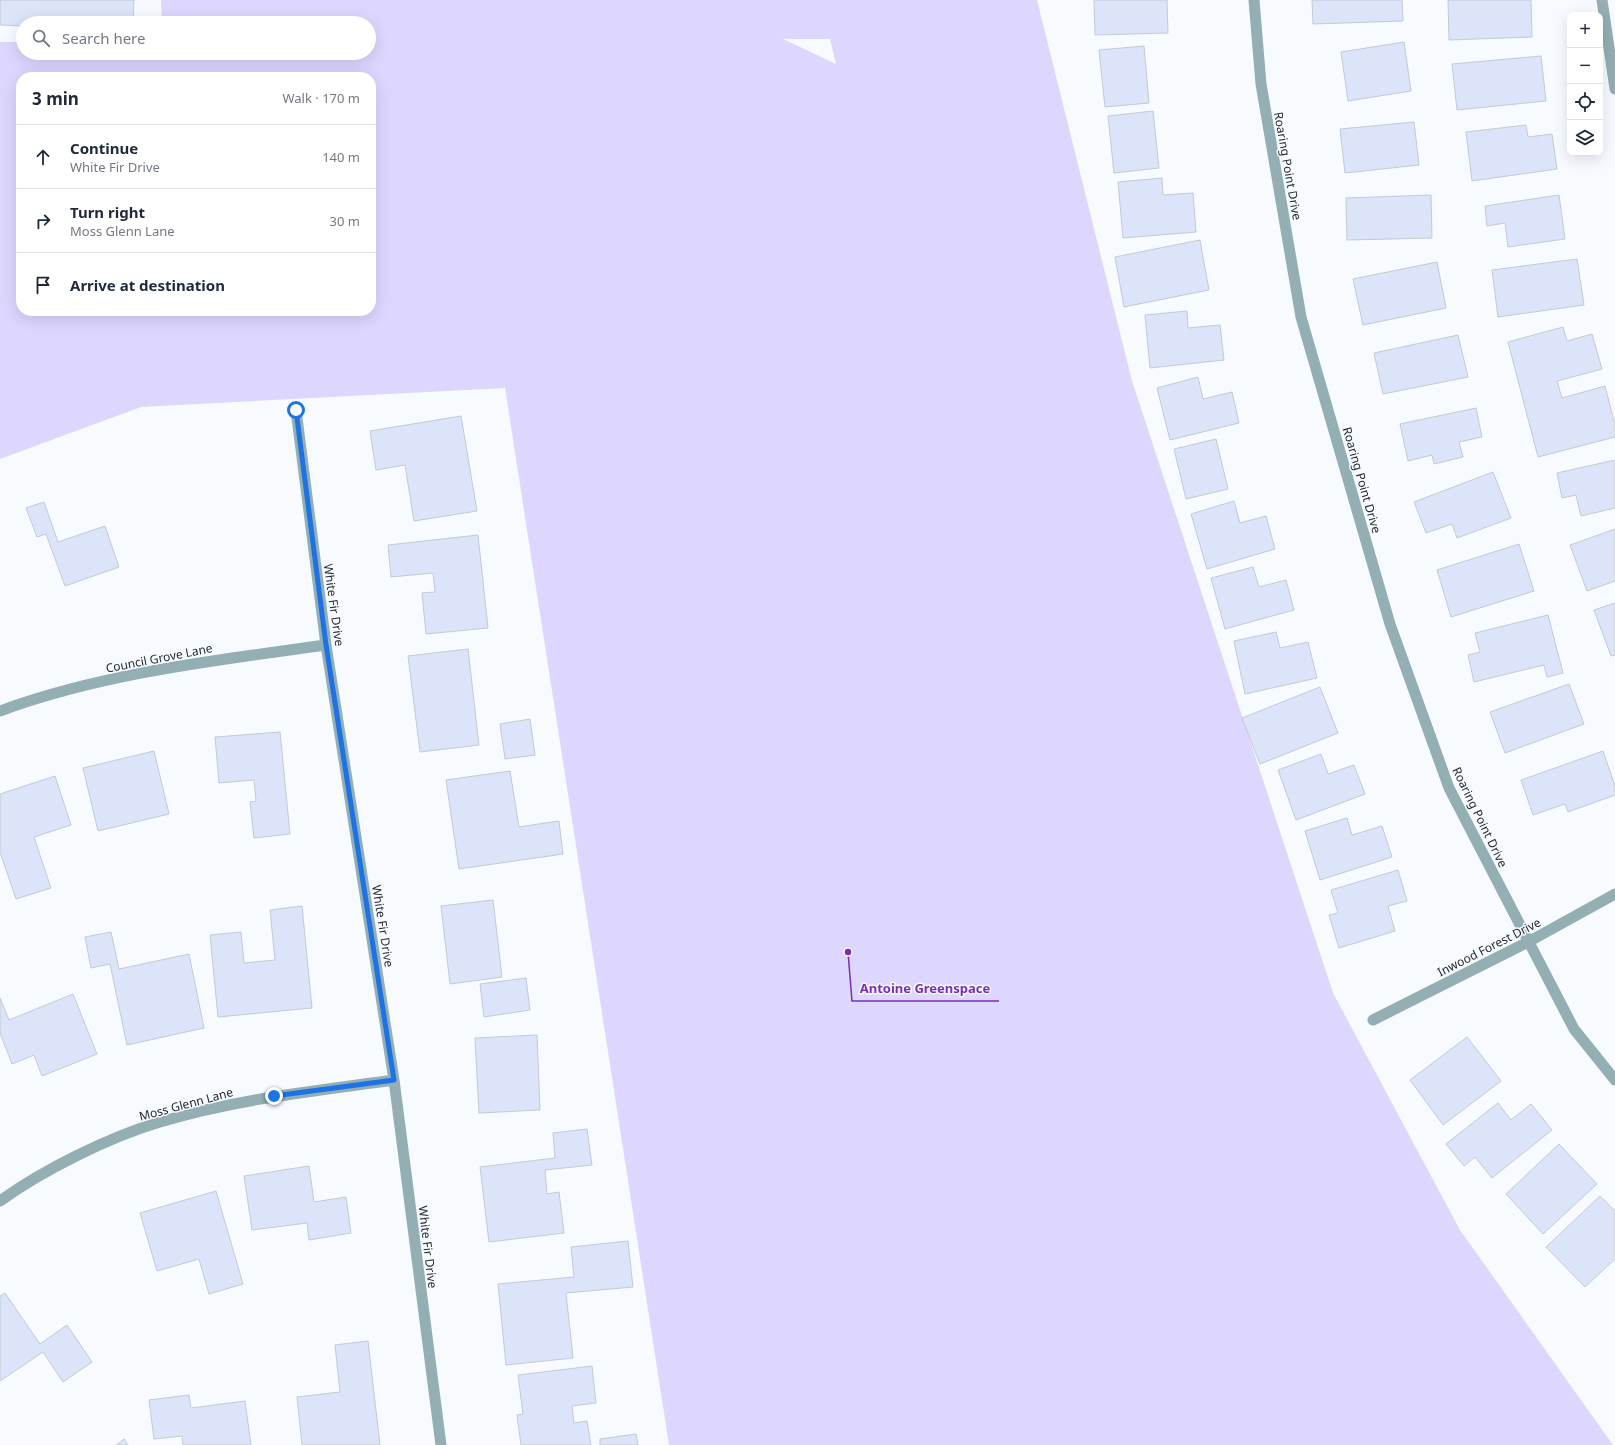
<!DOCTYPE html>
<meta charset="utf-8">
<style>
:root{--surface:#fff;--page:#f2f2f3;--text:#1f2937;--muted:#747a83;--line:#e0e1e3}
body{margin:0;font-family:"Noto Sans",sans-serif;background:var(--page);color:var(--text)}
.controls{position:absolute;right:12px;top:12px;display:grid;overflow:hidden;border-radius:8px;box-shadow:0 4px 16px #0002}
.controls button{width:36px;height:36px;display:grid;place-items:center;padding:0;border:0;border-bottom:1px solid var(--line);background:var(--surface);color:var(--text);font:20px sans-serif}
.stop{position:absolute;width:12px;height:12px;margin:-9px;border:3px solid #1a73e8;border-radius:50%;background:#fff}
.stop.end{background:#1a73e8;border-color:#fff;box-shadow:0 1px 4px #0008}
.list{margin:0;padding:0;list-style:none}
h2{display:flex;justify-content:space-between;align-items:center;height:52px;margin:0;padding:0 16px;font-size:17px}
h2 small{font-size:13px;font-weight:400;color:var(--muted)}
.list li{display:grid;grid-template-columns:26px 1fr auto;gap:12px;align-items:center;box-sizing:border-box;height:64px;padding:0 16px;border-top:1px solid var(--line)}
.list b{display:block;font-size:15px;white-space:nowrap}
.list p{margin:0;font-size:13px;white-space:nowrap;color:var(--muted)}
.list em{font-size:13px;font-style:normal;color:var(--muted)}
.icon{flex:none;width:22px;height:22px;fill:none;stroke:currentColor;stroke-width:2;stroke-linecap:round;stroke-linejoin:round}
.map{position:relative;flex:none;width:1615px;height:1445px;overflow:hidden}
.search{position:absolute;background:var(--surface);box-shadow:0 4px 16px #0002;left:16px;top:16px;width:360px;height:44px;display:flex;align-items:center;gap:10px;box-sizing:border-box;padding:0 14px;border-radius:22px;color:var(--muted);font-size:15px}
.panel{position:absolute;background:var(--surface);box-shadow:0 4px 16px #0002;left:16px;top:72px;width:360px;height:244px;border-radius:16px}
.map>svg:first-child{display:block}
</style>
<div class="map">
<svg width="1615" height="1445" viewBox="0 0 1615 1445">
<rect width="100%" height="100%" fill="#f7fbff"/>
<path fill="#ddd6ff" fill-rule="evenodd" d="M161 0H1037L1132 381 1333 993 1460 1230 1613 1445H669L505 388 141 407 0 459V42H23V53H369V23H162ZM783 39H830L836 64ZM21 77H371V311H21Z"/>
<path fill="#dbe4f8" stroke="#c4c9d4" d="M0 0H134L133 23H23V26L0 25Z
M1094 0H1167L1168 33 1095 35Z
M1312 0H1402L1403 21 1313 24Z
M1448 0H1531L1532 37 1449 40Z
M1404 42 1411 91 1348 101 1341 52Z
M1144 46 1149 103 1105 107 1099 50Z
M1541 56 1546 101 1457 110 1452 64Z
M1153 111 1159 168 1114 173 1108 116Z
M1414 122 1419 165 1345 173 1340 129Z
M1526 125 1528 137 1552 134 1557 169 1472 181 1466 132Z
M1162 178 1163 195 1193 193 1196 232 1123 238 1118 182Z
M1431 195 1432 238 1347 240 1346 198Z
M1559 195 1565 239 1508 247 1505 223 1487 226 1485 206Z
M1200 240 1209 290 1124 307 1115 257Z
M1577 259 1584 305 1498 317 1492 270Z
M1437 262 1446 308 1363 325 1353 279Z
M1187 311 1188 328 1220 325 1224 360 1150 368 1145 315Z
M1563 327 1567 341 1592 334 1602 369 1557 381 1562 398 1605 386 1615 425V437L1538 457 1508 342Z
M1458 335 1468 377 1383 394 1374 353Z
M1198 377 1203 399 1232 392 1239 423 1170 440 1157 388Z
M1476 408 1482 437 1459 442 1463 457 1434 464 1432 455 1408 461 1400 424Z
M461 416 477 511 414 521 405 465 376 470 370 431Z
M1216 439 1228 489 1186 499 1174 449Z
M1615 460V508L1581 516 1576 495 1562 498 1557 473Z
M1493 472 1511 518 1457 538 1452 524 1426 533 1414 502Z
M1234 501 1240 523 1266 516 1275 549 1207 569 1191 514Z
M44 502 58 542 105 526 119 567 65 586 46 534 37 537 26 508Z
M1615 529V581L1587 591 1570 545Z
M478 535 488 628 426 634 422 593 435 592 433 573 391 577 388 545Z
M1519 544 1534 591 1451 617 1437 570Z
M1253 567 1259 587 1286 580 1294 610 1225 629 1211 578Z
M1615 603V655L1611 656 1594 610Z
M1548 615 1563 673 1547 677 1544 665 1474 682 1468 655 1480 652 1475 633Z
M1276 632 1280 648 1308 642 1317 678 1245 694 1234 641Z
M468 649 479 745 420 752 408 656Z
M1569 684 1584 724 1505 753 1490 712Z
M1320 687 1338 733 1260 764 1242 718Z
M530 719 535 755 505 759 500 724Z
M280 732 290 834 254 838 250 802 256 801 254 780 219 783 215 737Z
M154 751 169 814 98 831 83 768Z
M1603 751 1615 786V795L1568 812 1565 804 1533 815 1521 780Z
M1321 754 1328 774 1354 765 1365 794 1296 820 1278 770Z
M510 771 519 827 559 821 563 854 459 869 446 780Z
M55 776 71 825 34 837 51 888 16 899 0 852V794Z
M1347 818 1352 835 1382 826 1392 857 1320 880 1305 831Z
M1398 870 1407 901 1388 906 1395 931 1339 948 1329 915 1338 913 1331 890Z
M493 900 502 977 450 984 441 906Z
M302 906 312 1008 218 1017 210 935 241 932 244 963 275 960 270 910Z
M111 932 119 969 189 954 204 1028 127 1045 110 964 91 968 85 937Z
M526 978 530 1010 484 1017 480 984Z
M73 994 97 1054 42 1076 34 1055 12 1064 0 1033V998L9 1020Z
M537 1035 540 1110 479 1113 475 1038Z
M1467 1037 1501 1081 1443 1125 1410 1080Z
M1498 1103 1511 1120 1531 1104 1552 1130 1492 1178 1475 1157 1464 1166 1446 1144Z
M587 1129 592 1165 545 1170 547 1194 559 1192 564 1233 489 1242 480 1167 555 1158 553 1133Z
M1559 1144 1597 1184 1543 1234 1506 1194Z
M309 1166 314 1202 346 1197 351 1233 309 1240 307 1223 252 1230 244 1176Z
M216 1191 243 1284 209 1294 199 1259 157 1271 140 1213Z
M1600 1196 1615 1211V1259L1585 1287 1546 1247Z
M628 1241 633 1287 566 1293 573 1358 506 1365 498 1284 574 1277 571 1247Z
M5 1293 40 1344 67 1325 92 1362 63 1382 43 1352 0 1381V1296Z
M368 1341 380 1445H302L297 1397 340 1392 335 1345Z
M592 1366 596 1403 572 1406 574 1423 587 1421 591 1445H521L517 1415 523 1414 518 1375Z
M189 1395 191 1408 245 1401 251 1445H183L182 1436 154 1439 149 1400Z
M636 1434 638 1445H600V1439Z
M124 1439 128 1445H116Z"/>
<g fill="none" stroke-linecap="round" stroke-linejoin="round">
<path stroke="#93afb4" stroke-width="11" d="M1254 0 1261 84 1301 317 1390 624 1449 788 1574 1029 1615 1080
M1602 0 1615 89
M296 410 326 645 394 1080 441 1445
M0 711C103 673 218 660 326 645
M1373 1020 1528 942 1615 894
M0 1201C43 1170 109 1137 160 1122 236 1099 315 1091 394 1080"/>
</g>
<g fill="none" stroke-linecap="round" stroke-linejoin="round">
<path stroke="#1a73e8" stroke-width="5" d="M274 1096 394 1080 326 645 296 410"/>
</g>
<g text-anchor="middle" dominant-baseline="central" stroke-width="3" stroke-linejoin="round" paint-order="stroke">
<g font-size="12" fill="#262a2d" stroke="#f7fbff">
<text transform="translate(1288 166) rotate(80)">Roaring Point Drive</text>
<text transform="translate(1362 480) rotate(74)">Roaring Point Drive</text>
<text transform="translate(334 605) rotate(82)">White Fir Drive</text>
<text transform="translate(159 658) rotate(-11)">Council Grove Lane</text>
<text transform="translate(1480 817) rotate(64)">Roaring Point Drive</text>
<text transform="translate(383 926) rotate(81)">White Fir Drive</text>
<text transform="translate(1489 947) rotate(-27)">Inwood Forest Drive</text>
<text transform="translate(186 1104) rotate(-15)">Moss Glenn Lane</text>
<text transform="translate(428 1247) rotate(83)">White Fir Drive</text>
</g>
</g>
<path fill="none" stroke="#7b2cbf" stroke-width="1.5" d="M848 952L852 1001H999"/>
<circle fill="#7b2cbf" stroke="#f7fbff" stroke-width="1.5" cx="848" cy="952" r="4"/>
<g font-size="13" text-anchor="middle" font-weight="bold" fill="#7b2cbf" stroke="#f7fbff" stroke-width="3" stroke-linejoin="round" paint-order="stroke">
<text x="925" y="993">Antoine Greenspace</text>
</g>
</svg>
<div class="controls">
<button>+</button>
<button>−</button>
<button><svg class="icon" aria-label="locate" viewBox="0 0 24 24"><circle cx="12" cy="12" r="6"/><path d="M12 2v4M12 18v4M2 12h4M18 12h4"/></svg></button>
<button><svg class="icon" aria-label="layers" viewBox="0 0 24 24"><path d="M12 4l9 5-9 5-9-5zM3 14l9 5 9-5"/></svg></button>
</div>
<div class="stop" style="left:296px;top:410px"></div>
<div class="stop end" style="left:274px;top:1096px"></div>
<div class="search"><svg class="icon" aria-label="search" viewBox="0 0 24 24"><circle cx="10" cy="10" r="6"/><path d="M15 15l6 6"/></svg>Search here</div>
<section class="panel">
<h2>3 min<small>Walk · 170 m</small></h2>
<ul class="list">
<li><svg class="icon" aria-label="ahead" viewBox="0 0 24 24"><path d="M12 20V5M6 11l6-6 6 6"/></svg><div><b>Continue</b><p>White Fir Drive</p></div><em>140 m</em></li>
<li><svg class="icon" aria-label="right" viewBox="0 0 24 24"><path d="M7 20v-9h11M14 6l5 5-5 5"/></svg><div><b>Turn right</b><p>Moss Glenn Lane</p></div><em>30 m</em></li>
<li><svg class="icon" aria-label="arrive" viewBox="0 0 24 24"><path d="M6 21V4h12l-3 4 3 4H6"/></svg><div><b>Arrive at destination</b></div></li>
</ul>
</section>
</div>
